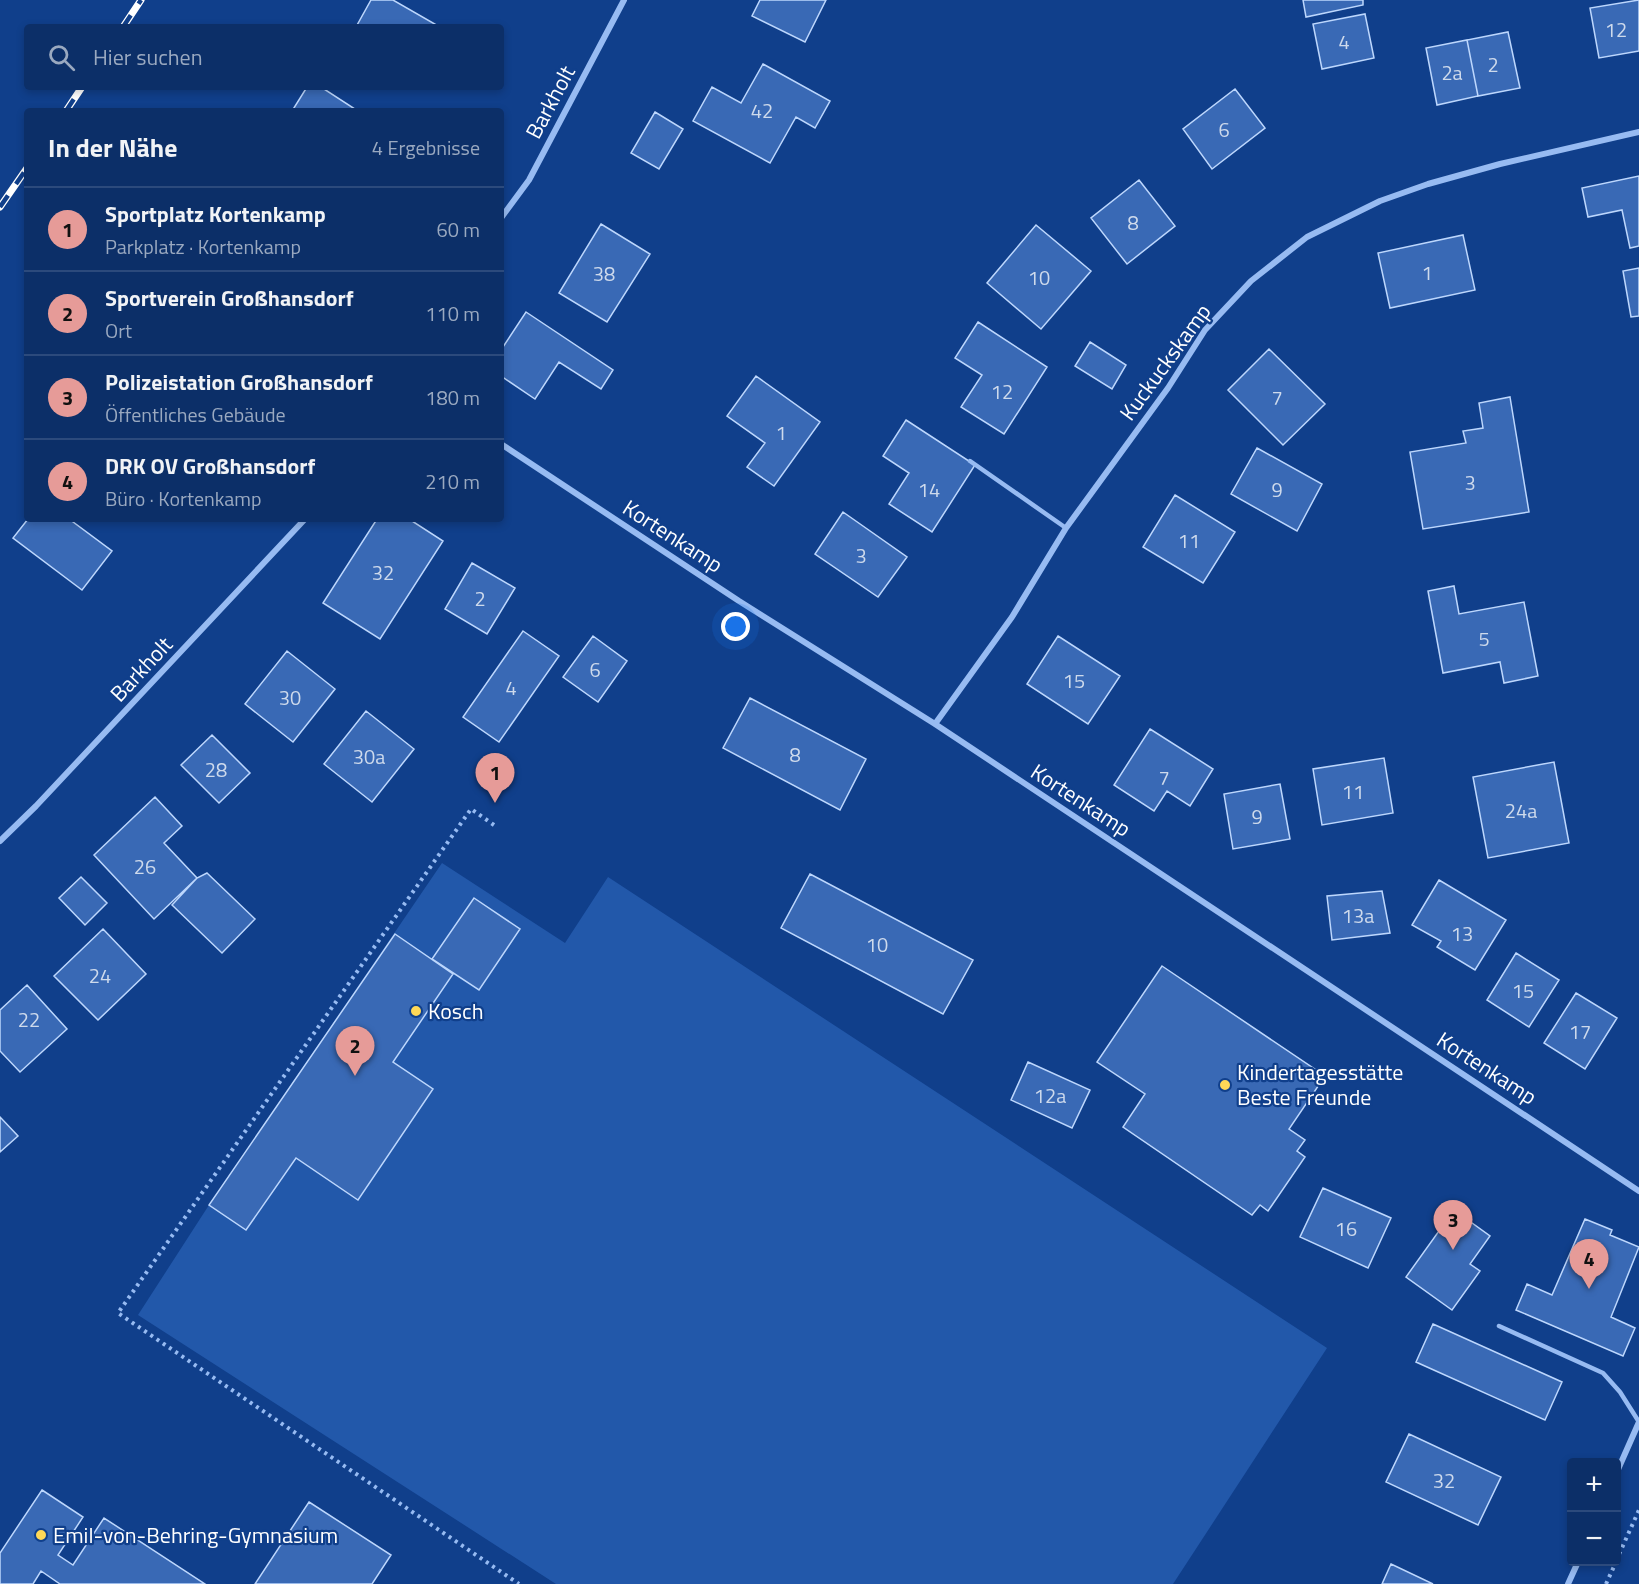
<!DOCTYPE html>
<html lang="de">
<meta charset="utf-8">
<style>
:root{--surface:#0c2f68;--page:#15376e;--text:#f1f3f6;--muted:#9aa9c0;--line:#2c4a7c;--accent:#e69b98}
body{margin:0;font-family:"Titillium Web",sans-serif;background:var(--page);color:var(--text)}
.controls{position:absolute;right:18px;bottom:18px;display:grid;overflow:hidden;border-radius:6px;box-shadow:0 3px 9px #0003}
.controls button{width:54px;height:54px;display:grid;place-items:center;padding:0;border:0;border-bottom:2px solid var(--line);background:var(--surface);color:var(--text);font:30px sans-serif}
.you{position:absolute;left:736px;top:627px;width:21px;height:21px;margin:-15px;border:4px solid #fff;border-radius:50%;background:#1a73e8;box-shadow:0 0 0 9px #1a73e833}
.badge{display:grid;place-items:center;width:39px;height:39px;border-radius:50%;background:var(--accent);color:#111;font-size:20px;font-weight:700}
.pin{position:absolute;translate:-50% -50px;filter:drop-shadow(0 2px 3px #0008)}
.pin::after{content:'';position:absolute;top:32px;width:21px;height:18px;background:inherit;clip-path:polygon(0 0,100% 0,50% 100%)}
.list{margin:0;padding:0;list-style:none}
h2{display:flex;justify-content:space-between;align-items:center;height:78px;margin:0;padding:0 24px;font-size:26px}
h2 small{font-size:20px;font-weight:400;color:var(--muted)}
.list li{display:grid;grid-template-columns:39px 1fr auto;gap:18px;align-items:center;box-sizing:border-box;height:84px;padding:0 24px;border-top:2px solid var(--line)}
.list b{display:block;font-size:22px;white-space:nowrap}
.list p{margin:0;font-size:20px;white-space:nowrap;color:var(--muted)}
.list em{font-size:20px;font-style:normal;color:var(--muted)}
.icon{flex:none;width:33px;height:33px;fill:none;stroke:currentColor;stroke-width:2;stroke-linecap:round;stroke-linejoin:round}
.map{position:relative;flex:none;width:1639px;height:1584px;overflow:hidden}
.search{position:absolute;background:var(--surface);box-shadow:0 3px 9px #0003;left:24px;top:24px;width:480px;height:66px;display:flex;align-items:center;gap:15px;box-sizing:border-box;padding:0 21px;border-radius:6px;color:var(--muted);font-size:22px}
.panel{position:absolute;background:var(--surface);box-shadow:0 3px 9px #0003;left:24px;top:108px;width:480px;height:414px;border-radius:6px}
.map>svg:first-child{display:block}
</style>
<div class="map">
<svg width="1639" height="1584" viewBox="0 0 1639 1584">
<rect width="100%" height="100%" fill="#103f8b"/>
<path fill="#2258aa" d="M442 863 565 943 608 877 1327 1348 1173 1584H556L138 1315 209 1205Z"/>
<path fill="#3969b5" stroke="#bdd7fd" stroke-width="1.5" d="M371 0H393L440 27H356Z
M760 0H826L805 42 752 16Z
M1303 0H1363V5L1306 17Z
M1639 0V51L1599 58 1590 8Z
M1365 14 1374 58 1322 69 1313 24Z
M1508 32 1520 88 1478 96 1467 40Z
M1467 40 1478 96 1437 105 1426 48Z
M763 64 830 101 815 128 796 117 770 163 693 121 712 87 741 103Z
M307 87H321L358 111H292Z
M1235 89 1265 128 1212 169 1183 129Z
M655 112 683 129 659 169 631 153Z
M1639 176V246L1630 248 1622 210 1588 217 1582 188Z
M1139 180 1175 226 1127 264 1091 218Z
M601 224 650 254 607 322 559 293Z
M1036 225 1091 271 1041 329 987 283Z
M1463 235 1475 290 1390 308 1378 253Z
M1639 268V316L1631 317 1623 271Z
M526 312 613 370 601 389 559 362 535 399 501 376V350Z
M978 322 1047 367 1004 434 961 407 982 375 955 358Z
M1090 342 1126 365 1112 389 1075 366Z
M1269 349 1325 404 1283 445 1228 390Z
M756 376 820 422 774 486 747 467 765 443 727 416Z
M1510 397 1529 512 1423 529 1410 452 1466 443 1463 431 1483 428 1479 403Z
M906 420 975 465 932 532 889 504 909 473 883 456Z
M1257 448 1322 484 1297 531 1231 494Z
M1175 495 1235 532 1203 583 1143 547Z
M843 512 907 557 878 597 815 554Z
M28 519H69L112 551 82 590 13 538Z
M377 519H409L443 541 380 639 323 603Z
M472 563 515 588 487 634 445 609Z
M1454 586 1459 614 1524 602 1538 676 1504 683 1500 662 1443 673 1428 591Z
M523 631 559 656 499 742 463 717Z
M593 636 627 661 598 702 563 677Z
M1058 636 1120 676 1088 724 1027 684Z
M287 651 335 689 293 742 245 704Z
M750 698 866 759 840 810 723 748Z
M366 711 414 749 372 802 324 764Z
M1150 729 1213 769 1190 806 1167 791 1154 811 1114 785Z
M212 735 250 773 219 803 181 765Z
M1384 758 1393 813 1322 825 1313 769Z
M1554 762 1569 843 1488 858 1473 777Z
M1280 784 1290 839 1233 849 1224 794Z
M155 797 182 826 164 843 197 878 154 919 94 855Z
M207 873 255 919 222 953 172 905 197 878Z
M810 874 973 960 943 1014 781 928Z
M81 877 107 903 85 925 59 898Z
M1439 880 1506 920 1475 970 1437 947 1441 941 1412 925Z
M1382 891 1390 933 1332 940 1327 896Z
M474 898 520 929 479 990 432 959Z
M103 929 146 974 98 1020 54 976Z
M395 934 453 974 393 1062 433 1089 358 1200 296 1158 246 1230 209 1205Z
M1516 953 1559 980 1529 1027 1487 1000Z
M1162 966 1325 1076 1289 1129 1305 1140 1297 1151 1305 1157 1268 1211 1260 1205 1252 1215 1123 1127 1145 1094 1097 1062Z
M27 985 67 1029 20 1072 0 1051V1010Z
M1576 993 1617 1018 1585 1069 1544 1043Z
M1028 1062 1090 1090 1072 1128 1011 1100Z
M0 1117 18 1136 0 1152Z
M1323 1188 1391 1218 1368 1268 1300 1237Z
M1454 1210 1490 1236 1470 1264 1480 1271 1452 1310 1406 1277Z
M1585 1219 1612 1230 1610 1235 1639 1247 1611 1317 1635 1328 1623 1356 1516 1310 1527 1284 1552 1295Z
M1433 1324 1562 1382 1545 1420 1416 1362Z
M1409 1434 1501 1477 1478 1525 1386 1482Z
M42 1490 83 1517 58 1555 73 1565 104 1518 205 1584H60L41 1571 33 1584H0V1553Z
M309 1502 391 1555 372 1584H255Z
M1391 1564 1433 1584H1382Z"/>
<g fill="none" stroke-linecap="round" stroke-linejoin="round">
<path stroke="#97bbf2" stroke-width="4" stroke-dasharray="3 4.5" stroke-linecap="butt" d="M494 825 471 809 118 1313 519 1584
M1616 1561 1639 1510
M1606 1584 1616 1562"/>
<path stroke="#97bbf2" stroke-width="4.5" d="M970 461 1066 528
M1499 1326 1603 1373 1620 1392 1639 1422"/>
<path stroke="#97bbf2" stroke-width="6" d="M501 218 529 180 624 0
M501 444 739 601 935 724 1639 1191
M935 724 1012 617 1066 528 1168 388 1205 330 1251 281 1307 237 1380 201 1428 184 1500 164 1639 132
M0 841 36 806 305 519
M1616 1474 1639 1422
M1568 1584 1578 1562"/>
<defs>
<path id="rail" d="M123 27 141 0
M66 111 82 87
M0 207 27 168"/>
</defs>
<use href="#rail" stroke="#fff" stroke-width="7"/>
<use href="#rail" stroke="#103f8b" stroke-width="4.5" stroke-dasharray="14" stroke-linecap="butt"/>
</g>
<g fill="#ffd857" stroke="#103f8b" stroke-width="2">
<circle cx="416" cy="1011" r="6"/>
<circle cx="1225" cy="1085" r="6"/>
<circle cx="41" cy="1535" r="6"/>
</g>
<g text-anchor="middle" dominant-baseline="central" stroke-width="4.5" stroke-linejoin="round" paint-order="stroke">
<g font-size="20" fill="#cedaec">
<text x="1616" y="29">12</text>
<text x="1344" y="41">4</text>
<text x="1493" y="64">2</text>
<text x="1452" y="72">2a</text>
<text x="762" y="110">42</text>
<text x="1224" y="129">6</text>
<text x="1133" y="222">8</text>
<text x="1427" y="272">1</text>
<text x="604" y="273">38</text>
<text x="1039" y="277">10</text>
<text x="1002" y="391">12</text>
<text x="1277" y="397">7</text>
<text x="781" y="432">1</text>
<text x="1470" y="482">3</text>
<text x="929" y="489">14</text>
<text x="1277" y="489">9</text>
<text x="1189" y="540">11</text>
<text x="861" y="555">3</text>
<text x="383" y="572">32</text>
<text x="480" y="598">2</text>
<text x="1484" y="638">5</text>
<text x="595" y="669">6</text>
<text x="1074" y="680">15</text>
<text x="511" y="687">4</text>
<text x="290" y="697">30</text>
<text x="795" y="754">8</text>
<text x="369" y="756">30a</text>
<text x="216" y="769">28</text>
<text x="1164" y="777">7</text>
<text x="1353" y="791">11</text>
<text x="1521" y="810">24a</text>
<text x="1257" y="816">9</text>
<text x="145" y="866">26</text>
<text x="1358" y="915">13a</text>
<text x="1462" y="933">13</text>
<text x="877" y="944">10</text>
<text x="100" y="975">24</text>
<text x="1523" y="990">15</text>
<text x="29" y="1019">22</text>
<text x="1580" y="1031">17</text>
<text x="1050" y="1095">12a</text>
<text x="1346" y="1228">16</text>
<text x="1444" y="1480">32</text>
</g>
<g font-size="22" fill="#fff" stroke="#103f8b">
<text transform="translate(550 102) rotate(-62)">Barkholt</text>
<text transform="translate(1165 362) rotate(-54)">Kuckuckskamp</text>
<text transform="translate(673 536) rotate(33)">Kortenkamp</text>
<text transform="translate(141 669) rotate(-47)">Barkholt</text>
<text transform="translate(1081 800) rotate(33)">Kortenkamp</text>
<text transform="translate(1487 1068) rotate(33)">Kortenkamp</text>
</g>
<g font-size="22" fill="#fff" stroke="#103f8b" text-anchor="start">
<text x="428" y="1011">Kosch</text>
<text x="1237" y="1072">Kindertagesstätte<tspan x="1237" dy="25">Beste Freunde</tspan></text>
<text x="53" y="1535">Emil-von-Behring-Gymnasium</text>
</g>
</g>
</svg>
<div class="controls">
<button>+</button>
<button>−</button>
</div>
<div class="you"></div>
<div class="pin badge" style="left:495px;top:803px">1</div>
<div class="pin badge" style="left:355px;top:1076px">2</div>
<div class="pin badge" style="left:1453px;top:1250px">3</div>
<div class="pin badge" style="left:1589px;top:1289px">4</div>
<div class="search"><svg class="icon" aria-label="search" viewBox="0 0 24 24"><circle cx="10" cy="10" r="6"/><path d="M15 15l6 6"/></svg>Hier suchen</div>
<section class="panel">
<h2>In der Nähe<small>4 Ergebnisse</small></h2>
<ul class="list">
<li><span class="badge">1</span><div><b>Sportplatz Kortenkamp</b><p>Parkplatz · Kortenkamp</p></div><em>60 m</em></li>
<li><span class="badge">2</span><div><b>Sportverein Großhansdorf</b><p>Ort</p></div><em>110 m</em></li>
<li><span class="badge">3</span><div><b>Polizeistation Großhansdorf</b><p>Öffentliches Gebäude</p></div><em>180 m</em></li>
<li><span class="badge">4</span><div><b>DRK OV Großhansdorf</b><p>Büro · Kortenkamp</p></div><em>210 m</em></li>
</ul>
</section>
</div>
